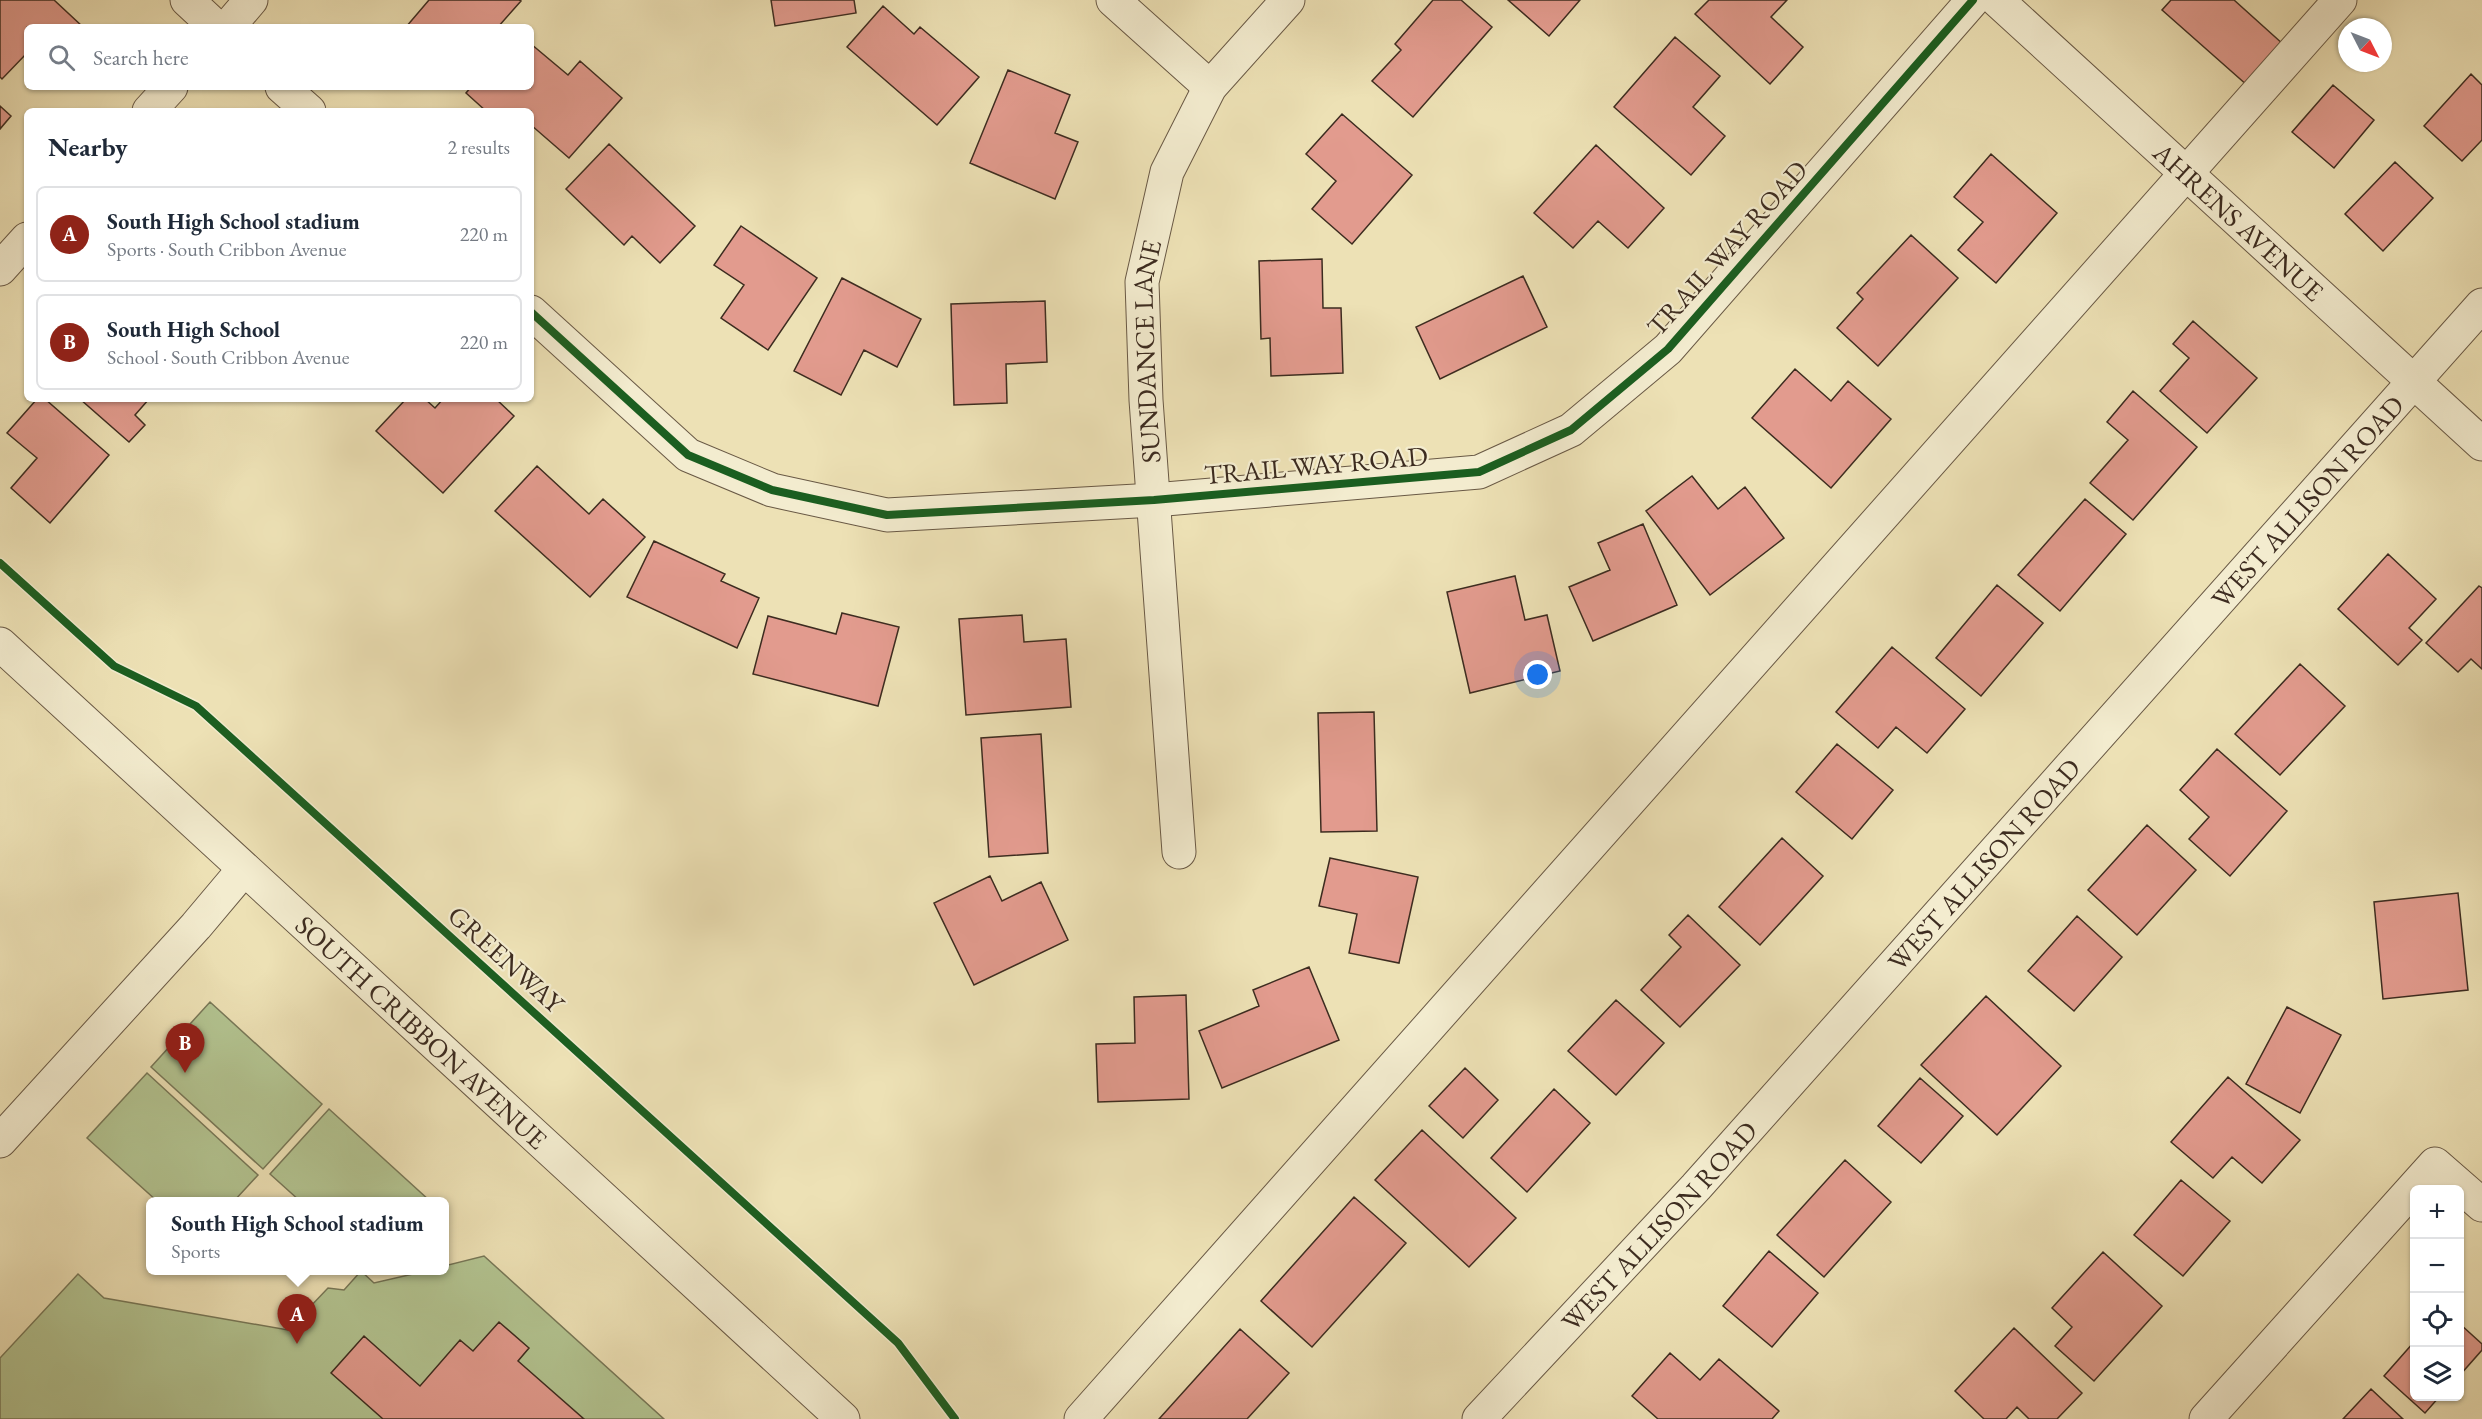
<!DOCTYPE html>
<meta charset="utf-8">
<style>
:root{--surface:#fff;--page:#f2f2f3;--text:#1f2937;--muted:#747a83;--line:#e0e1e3;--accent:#8f2418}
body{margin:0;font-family:"EB Garamond",serif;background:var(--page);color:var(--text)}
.controls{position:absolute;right:18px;bottom:18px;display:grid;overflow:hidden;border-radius:9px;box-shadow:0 2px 4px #0004}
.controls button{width:54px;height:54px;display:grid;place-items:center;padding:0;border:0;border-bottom:2px solid var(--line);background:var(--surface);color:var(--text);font:30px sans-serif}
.compass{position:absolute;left:2338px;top:18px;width:54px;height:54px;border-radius:50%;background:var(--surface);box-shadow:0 2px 4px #0004;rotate:132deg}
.you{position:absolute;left:1538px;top:675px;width:21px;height:21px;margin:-15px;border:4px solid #fff;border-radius:50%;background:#1a73e8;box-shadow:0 0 0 9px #1a73e833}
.badge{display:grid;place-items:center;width:39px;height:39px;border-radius:50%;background:var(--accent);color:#fff;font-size:20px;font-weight:700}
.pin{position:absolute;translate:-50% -50px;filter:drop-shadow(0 2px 3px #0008)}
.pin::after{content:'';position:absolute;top:32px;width:21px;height:18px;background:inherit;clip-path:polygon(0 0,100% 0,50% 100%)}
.popup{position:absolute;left:146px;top:1197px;width:303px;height:78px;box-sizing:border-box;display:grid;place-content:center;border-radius:9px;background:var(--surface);filter:drop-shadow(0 2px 4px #0005);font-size:20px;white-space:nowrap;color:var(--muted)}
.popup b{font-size:22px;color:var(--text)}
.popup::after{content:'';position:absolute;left:50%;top:100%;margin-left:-12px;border:12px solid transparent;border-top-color:var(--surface)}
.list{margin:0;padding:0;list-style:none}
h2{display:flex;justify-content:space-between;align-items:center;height:78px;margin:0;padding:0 24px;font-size:26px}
h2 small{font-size:20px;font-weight:400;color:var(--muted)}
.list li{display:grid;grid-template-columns:39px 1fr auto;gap:18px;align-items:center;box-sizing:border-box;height:96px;margin:0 12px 12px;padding:0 12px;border:2px solid var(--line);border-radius:9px}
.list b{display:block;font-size:22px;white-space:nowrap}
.list p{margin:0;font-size:20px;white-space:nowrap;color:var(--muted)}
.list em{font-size:20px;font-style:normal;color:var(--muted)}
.icon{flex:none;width:33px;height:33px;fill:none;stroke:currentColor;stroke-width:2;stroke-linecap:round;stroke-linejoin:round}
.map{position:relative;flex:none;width:2482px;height:1419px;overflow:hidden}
.search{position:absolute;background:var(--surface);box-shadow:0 2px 4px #0004;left:24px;top:24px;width:510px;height:66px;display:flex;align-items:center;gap:15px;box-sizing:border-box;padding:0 21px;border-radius:9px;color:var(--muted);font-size:22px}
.panel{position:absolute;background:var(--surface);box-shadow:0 2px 4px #0004;left:24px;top:108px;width:510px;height:294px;border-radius:9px}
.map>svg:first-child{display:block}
</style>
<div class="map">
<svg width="2482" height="1419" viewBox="0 0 2482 1419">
<rect width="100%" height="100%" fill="#ede1b5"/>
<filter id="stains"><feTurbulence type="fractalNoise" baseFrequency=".00333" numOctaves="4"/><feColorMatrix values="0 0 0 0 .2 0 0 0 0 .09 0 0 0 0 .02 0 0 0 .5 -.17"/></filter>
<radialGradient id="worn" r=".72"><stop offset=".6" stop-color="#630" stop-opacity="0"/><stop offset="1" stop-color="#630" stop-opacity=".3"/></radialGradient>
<path fill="#b3c491" stroke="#787858" stroke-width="1.5" d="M210 1002 322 1104 263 1169 151 1067Z
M147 1073 258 1175 234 1201H157L87 1138Z
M329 1109 430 1201H300L270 1174Z
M484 1256 664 1419H0V1358L78 1274 104 1298 288 1330 328 1288 344 1290 361 1271 374 1283 426 1271 444 1270V1266Z"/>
<path fill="#e29b8e" stroke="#3d2c20" stroke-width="1.5" d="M0 0H54L83 27H27V53L2 79 0 77Z
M429 0H519L521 1 498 27H406Z
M771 0H854L856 13 775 26Z
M1433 0H1461L1492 27 1413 117 1372 81 1401 50 1395 44Z
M1508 0H1580L1549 36Z
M1709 0H1787L1771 17 1803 47 1770 84 1695 14Z
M2171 0H2234L2284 45 2248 86 2162 10Z
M883 6 914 34 920 27 979 77 937 125 847 47Z
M1675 37 1720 76 1693 107 1725 136 1691 175 1614 107Z
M531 44 568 75 580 61 622 98 569 158 531 125V111H486L466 93 471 87H531Z
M1008 70 1070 95 1055 133 1078 142 1055 199 970 163Z
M2471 74 2482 85V140L2462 161 2424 126Z
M2333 85 2374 120 2334 168 2292 132Z
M0 106 11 116 0 129Z
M1342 114 1412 175 1352 244 1312 209 1336 181 1306 154Z
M609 144 695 226 660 263 632 236 624 245 566 189Z
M1596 145 1664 208 1628 248 1598 221 1573 248 1534 213Z
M1991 154 2057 213 1996 283 1958 250 1983 222 1954 197Z
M2395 162 2433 198 2383 251 2345 214Z
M741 226 817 278 768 350 721 318 744 285 714 265Z
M1911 235 1958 278 1878 366 1837 328 1863 299 1857 293Z
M1322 259 1323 308H1341L1343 373 1271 376 1270 338 1261 339 1259 261Z
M1523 276 1547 327 1440 379 1416 327Z
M842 278 921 319 897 367 864 350 841 395 794 371Z
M1045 301 1047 362 1006 364 1007 403 954 405 951 304Z
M2193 321 2257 378 2207 433 2160 391 2189 358 2173 344Z
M1795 369 1831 401 1848 381 1891 419 1831 488 1752 418Z
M2133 391 2197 447 2133 520 2090 483 2128 440 2107 422Z
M37 399H45L109 455 50 523 11 488 37 458 7 433Z
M80 399H149L135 415 145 425 129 442Z
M406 399H425L435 408 443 399H496L514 416 443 493 376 431Z
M537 466 589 514 603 499 645 537 590 597 495 511Z
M1692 476 1718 509 1745 487 1784 538 1710 595 1646 511Z
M2085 499 2126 534 2060 611 2018 575Z
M1643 524 1677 605 1593 641 1569 587 1610 570 1598 543Z
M654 541 725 574 721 581 759 598 737 648 627 597Z
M2388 554 2436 599 2409 628 2422 640 2398 665 2338 609Z
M1515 576 1525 620 1547 615 1560 671 1470 693 1447 592Z
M1997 585 2043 623 1981 696 1936 658Z
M2479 586 2482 588V669L2471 659 2458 672 2426 643Z
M842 613 899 627 878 706 753 674 768 616 836 634Z
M1022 615 1024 642 1066 639 1071 707 966 715 959 619Z
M1892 647 1965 709 1927 753 1896 727 1878 748 1836 712Z
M2300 664 2345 706 2280 775 2235 734Z
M1374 712 1377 831 1321 832 1318 713Z
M1041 734 1048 853 989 857 981 738Z
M1837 744 1893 790 1852 839 1796 792Z
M2217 749 2287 811 2230 876 2189 839 2209 817 2180 790Z
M2147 825 2196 870 2137 935 2088 890Z
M1782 838 1823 876 1760 945 1719 907Z
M1330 858 1418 877 1399 963 1349 953 1357 914 1319 906Z
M990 876 1002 901 1041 882 1068 940 974 985 934 903Z
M2458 893 2468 990 2383 999 2374 902Z
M1688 915 1740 965 1680 1027 1641 990 1681 947 1669 935Z
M2077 916 2122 957 2074 1011 2028 971Z
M1309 967 1339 1040 1222 1088 1199 1031 1259 1006 1253 990Z
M1186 995 1189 1099 1098 1102 1096 1044 1135 1043 1134 997Z
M1986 996 2061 1066 1997 1135 1921 1065Z
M1616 1000 1664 1043 1616 1095 1568 1051Z
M2287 1007 2341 1035 2300 1113 2246 1084Z
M1465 1068 1498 1100 1463 1138 1429 1106Z
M2228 1077 2300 1140 2262 1183 2232 1157 2213 1178 2171 1142Z
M1920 1078 1963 1116 1921 1163 1878 1126Z
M1554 1089 1590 1123 1527 1192 1491 1158Z
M1422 1130 1516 1218 1469 1267 1375 1180Z
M1845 1160 1891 1202 1824 1277 1777 1235Z
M2181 1180 2230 1221 2183 1276 2134 1235Z
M1354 1197 1406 1243 1312 1347 1261 1301Z
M1769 1251 1818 1293 1772 1347 1723 1306Z
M2103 1252 2162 1306 2094 1381 2055 1346 2072 1327 2052 1308Z
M499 1322 529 1348 518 1361 584 1419H383L331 1373 364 1336 420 1386 460 1340 473 1351Z
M2460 1324 2482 1344V1350L2460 1375Z
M2014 1328 2082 1393 2057 1419H2029L2017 1407 2006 1419H1984L1955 1391Z
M1240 1329 1289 1373 1247 1419H1159Z
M2414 1342V1396H2440L2425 1413 2384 1376Z
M1670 1353 1700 1380 1719 1359 1779 1411 1772 1419H1658L1632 1396Z
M2371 1389 2403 1419H2343Z"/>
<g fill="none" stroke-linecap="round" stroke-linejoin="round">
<defs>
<g id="minor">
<path d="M187 0 216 27"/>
<path d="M1113 0 1210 87"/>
<path id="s1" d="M1997 0 2482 444"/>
<path d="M228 27 251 0"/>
<path d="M282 87 309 111"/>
<path d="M149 111 171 87"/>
<path d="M0 269 27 239"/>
<path d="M531 312 688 455 772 490 887 515 1154 500 1479 472 1571 430 1668 349 1973 0"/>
<path id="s2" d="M0 644 843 1419"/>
<path id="s3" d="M1179 852 1146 400 1142 282 1167 172 1210 87 1288 0"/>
<path d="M0 1141 196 926 244 869"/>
<path d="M1081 1419 2340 0"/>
<path id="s4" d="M1479 1419 1696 1187 2482 305"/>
<path d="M2206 1419 2435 1164 2482 1205"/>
</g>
</defs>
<use href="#minor" stroke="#695945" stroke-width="35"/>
<use href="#minor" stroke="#f3eccf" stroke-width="33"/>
<defs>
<path id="cycleway" d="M531 312 688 455 772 490 887 515 1154 500 1479 472 1571 430 1668 349 1973 0
M0 563 114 666 196 706 898 1343 955 1419"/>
</defs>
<use href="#cycleway" stroke="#f3eccf" stroke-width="11"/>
<use href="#cycleway" stroke="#1b5e20" stroke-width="8"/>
</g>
<g text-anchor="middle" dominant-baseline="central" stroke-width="4.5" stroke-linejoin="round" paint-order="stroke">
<g font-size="27" fill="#3d2c20" stroke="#f3eccf">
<text stroke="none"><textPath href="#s1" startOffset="328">AHRENS AVENUE</textPath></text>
<text transform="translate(1727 248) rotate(-48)">TRAIL WAY ROAD</text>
<text stroke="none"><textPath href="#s3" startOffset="502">SUNDANCE LANE</textPath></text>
<text transform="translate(1316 465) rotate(-5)">TRAIL WAY ROAD</text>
<text stroke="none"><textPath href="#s4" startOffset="1236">WEST ALLISON ROAD</textPath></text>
<text stroke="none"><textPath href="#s4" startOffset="750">WEST ALLISON ROAD</textPath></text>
<text transform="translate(506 959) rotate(42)">GREENWAY</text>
<text stroke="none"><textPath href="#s2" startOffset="573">SOUTH CRIBBON AVENUE</textPath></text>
<text stroke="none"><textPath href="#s4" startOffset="264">WEST ALLISON ROAD</textPath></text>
</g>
</g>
<rect width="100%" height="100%" filter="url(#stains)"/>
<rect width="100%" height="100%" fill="url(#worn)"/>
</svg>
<div class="controls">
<button>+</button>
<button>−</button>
<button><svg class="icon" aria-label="locate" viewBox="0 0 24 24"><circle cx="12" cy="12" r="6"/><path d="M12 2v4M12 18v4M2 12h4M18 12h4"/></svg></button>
<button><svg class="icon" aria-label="layers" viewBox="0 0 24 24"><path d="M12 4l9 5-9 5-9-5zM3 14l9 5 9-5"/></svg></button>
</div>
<svg class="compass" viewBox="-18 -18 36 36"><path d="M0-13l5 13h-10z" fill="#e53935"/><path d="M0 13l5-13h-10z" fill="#747a83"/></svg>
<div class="you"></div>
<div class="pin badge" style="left:297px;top:1344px">A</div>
<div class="popup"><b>South High School stadium</b>Sports</div>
<div class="pin badge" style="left:185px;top:1073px">B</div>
<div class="search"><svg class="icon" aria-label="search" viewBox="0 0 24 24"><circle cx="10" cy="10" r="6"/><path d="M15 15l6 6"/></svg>Search here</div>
<section class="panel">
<h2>Nearby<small>2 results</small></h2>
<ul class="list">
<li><span class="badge">A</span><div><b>South High School stadium</b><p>Sports · South Cribbon Avenue</p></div><em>220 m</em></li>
<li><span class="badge">B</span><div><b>South High School</b><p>School · South Cribbon Avenue</p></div><em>220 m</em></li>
</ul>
</section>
</div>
